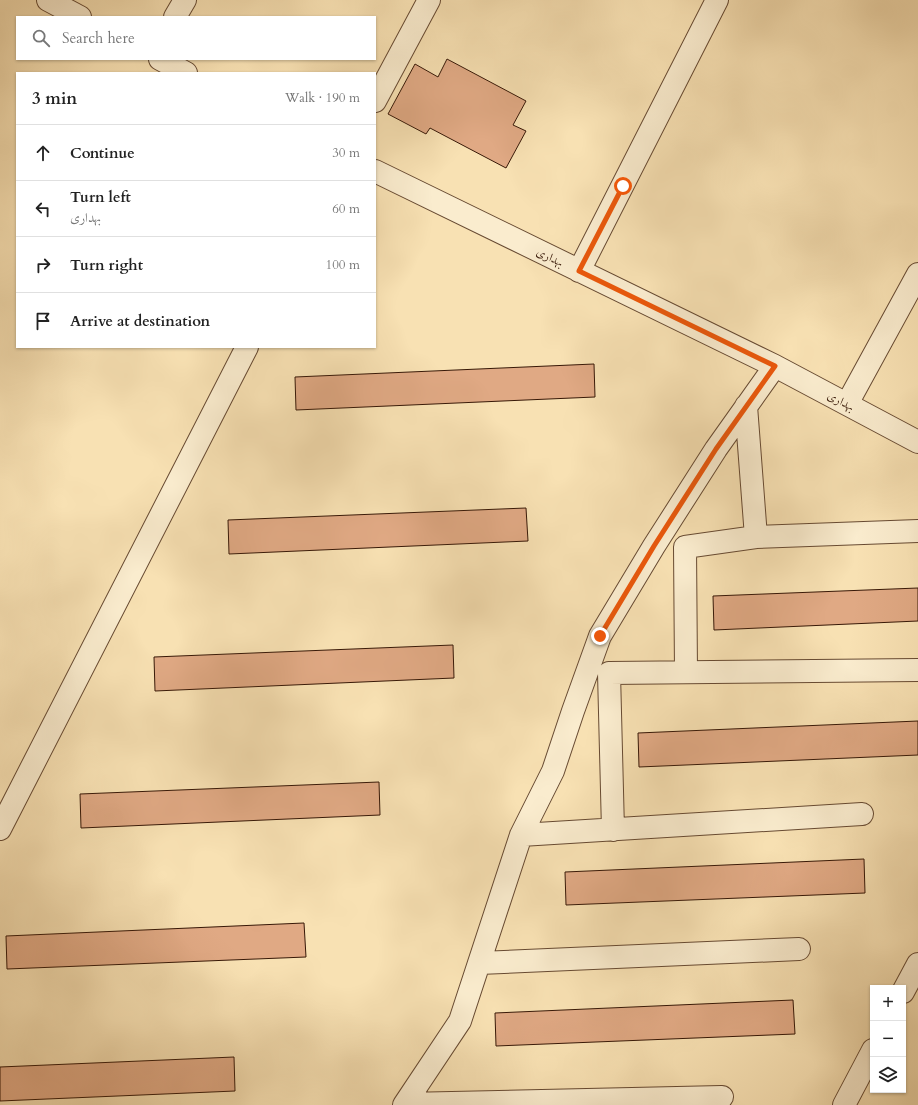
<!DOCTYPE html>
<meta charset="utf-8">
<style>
:root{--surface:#fff;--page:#f6f6f6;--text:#222;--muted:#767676;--line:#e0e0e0}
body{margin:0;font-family:Cardo,Amiri,serif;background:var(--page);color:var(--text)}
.controls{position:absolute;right:12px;bottom:12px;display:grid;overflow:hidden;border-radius:0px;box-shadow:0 1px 3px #0004}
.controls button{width:36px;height:36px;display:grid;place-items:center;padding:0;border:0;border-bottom:1px solid var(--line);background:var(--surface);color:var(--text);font:20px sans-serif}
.stop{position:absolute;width:12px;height:12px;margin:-9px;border:3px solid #ea580c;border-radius:50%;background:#fff}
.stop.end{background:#ea580c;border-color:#fff;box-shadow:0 1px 4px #0008}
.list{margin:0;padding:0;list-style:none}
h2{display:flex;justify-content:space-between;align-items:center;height:52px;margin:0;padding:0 16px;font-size:17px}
h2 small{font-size:13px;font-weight:400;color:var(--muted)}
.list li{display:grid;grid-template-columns:26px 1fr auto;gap:12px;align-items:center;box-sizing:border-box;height:56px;padding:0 16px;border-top:1px solid var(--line)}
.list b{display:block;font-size:15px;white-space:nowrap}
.list p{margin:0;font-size:13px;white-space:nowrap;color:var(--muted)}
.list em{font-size:13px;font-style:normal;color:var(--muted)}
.icon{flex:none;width:22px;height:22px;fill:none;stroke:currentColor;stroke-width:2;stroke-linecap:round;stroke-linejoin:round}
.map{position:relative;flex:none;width:918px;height:1105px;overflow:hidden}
.search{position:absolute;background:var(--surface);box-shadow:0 1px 3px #0004;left:16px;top:16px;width:360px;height:44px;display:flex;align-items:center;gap:10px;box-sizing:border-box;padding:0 14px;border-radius:0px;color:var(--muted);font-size:15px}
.panel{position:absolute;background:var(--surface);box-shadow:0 1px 3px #0004;left:16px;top:72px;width:360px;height:276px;border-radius:0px}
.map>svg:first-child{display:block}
</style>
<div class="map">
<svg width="918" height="1105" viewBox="0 0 918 1105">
<rect width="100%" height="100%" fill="#f8e1b3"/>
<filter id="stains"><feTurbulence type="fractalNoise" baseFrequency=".005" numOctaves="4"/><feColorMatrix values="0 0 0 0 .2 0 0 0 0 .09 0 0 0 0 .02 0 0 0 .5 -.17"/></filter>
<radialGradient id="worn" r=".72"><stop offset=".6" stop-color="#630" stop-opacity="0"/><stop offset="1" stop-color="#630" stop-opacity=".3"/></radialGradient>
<path fill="#e0a984" stroke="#371807" d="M447 59 526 101 513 125 526 131 506 168 430 128 426 134 388 114 415 64 438 77Z
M594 364 595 397 296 410 295 377Z
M526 508 528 541 229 554 228 520Z
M918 588V621L714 630 713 596Z
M453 645 454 678 155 691 154 657Z
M918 721V755L639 767 638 733Z
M379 782 380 815 81 828 80 794Z
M864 859 865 893 566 905 565 872Z
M304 923 306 957 7 969 6 936Z
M793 1000 795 1034 496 1046 495 1013Z
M234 1057 235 1091 0 1101V1067Z"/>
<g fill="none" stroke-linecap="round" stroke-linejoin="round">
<defs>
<path id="minor" d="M48 0 80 17
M175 17 185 0
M160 59 186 73
M375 101 429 0
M375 171 775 366 918 442
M579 271 717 0
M847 404 918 274
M746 406 756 537
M686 672 685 547 756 537 918 531
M0 829 247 347
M613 830 609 673 918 670
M521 835 862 814
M479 963 799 949
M903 992 918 964
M405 1104 722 1097
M404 1105 460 1021 521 835 553 771 573 711 600 636 654 546 716 449 775 366
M844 1105 873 1050"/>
</defs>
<use href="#minor" stroke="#674a32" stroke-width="24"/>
<use href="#minor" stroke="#faecce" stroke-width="22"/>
</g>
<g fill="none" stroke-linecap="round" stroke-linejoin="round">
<path stroke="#ea580c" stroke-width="5" d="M600 636 654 546 716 449 775 366 579 271 623 186"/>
</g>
<g text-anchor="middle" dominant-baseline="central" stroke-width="3.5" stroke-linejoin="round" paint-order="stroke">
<g font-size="12" fill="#371807" stroke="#faecce">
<text transform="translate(550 257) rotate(26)">بهداری</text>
<text transform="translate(841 401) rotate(28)">بهداری</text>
</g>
</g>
<rect width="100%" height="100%" filter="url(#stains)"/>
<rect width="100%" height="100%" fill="url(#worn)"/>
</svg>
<div class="controls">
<button>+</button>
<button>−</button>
<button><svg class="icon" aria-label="layers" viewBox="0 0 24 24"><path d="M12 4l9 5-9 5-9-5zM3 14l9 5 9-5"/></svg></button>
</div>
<div class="stop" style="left:623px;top:186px"></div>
<div class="stop end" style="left:600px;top:636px"></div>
<div class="search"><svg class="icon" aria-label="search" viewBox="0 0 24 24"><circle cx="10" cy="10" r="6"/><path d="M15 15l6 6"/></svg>Search here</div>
<section class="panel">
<h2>3 min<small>Walk · 190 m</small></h2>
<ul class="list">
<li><svg class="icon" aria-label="ahead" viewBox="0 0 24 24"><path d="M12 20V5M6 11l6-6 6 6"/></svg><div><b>Continue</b></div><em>30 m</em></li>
<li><svg class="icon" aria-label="left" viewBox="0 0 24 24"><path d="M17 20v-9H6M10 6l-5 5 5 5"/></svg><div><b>Turn left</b><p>بهداری</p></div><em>60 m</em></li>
<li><svg class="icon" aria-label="right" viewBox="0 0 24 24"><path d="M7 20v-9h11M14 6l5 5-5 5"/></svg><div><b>Turn right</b></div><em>100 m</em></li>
<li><svg class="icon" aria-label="arrive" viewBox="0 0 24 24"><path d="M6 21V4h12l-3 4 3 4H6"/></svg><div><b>Arrive at destination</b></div></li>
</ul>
</section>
</div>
